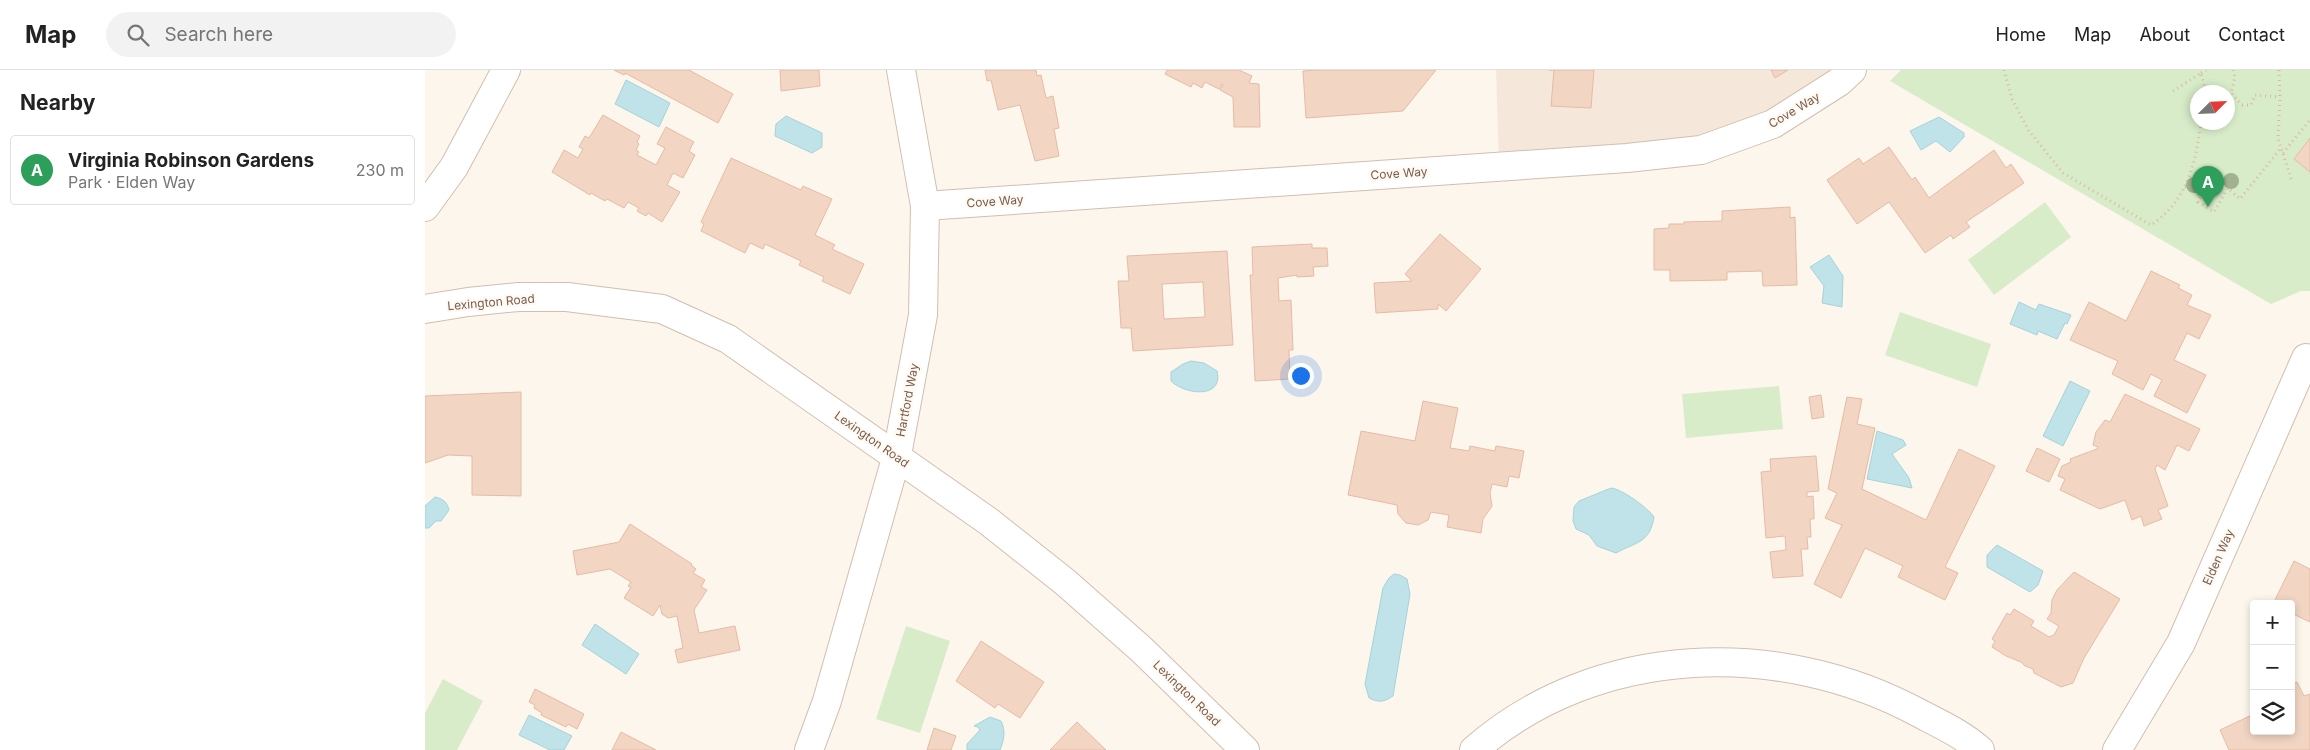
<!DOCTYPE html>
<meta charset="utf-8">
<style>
:root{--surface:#fff;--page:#f2f2f2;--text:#222;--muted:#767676;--line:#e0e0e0;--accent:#e76f51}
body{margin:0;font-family:Inter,sans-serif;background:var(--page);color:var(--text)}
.controls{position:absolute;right:15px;bottom:15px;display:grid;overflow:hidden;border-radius:5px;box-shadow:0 2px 8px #0003}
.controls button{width:45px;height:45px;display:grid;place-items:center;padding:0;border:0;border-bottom:1px solid var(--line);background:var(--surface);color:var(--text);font:25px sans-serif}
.compass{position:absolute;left:1765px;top:15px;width:45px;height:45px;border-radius:50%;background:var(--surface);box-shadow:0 2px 8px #0003;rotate:66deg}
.you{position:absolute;left:875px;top:305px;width:18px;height:18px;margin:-12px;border:4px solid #fff;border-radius:50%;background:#1a73e8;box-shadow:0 0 0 8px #1a73e833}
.badge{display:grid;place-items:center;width:32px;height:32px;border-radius:50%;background:var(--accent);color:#fff;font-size:16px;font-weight:700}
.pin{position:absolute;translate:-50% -41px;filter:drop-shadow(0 1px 2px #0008)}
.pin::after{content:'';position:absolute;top:26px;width:18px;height:15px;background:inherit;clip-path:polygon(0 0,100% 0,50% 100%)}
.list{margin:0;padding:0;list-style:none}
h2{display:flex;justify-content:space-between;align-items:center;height:65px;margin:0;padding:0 20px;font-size:21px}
h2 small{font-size:16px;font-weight:400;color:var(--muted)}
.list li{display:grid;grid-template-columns:32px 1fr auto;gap:15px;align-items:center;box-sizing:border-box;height:70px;margin:0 10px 10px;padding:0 10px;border:1px solid var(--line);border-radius:5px}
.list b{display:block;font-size:19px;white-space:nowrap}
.list p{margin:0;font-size:16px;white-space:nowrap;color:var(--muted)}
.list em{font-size:16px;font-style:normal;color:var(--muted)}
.icon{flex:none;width:28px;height:28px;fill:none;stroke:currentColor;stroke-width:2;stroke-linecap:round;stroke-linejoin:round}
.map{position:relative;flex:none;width:1885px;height:680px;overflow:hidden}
header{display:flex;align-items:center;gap:30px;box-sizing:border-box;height:70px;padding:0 25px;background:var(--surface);border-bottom:1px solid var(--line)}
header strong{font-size:24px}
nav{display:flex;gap:28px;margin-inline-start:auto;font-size:18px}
.search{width:350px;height:45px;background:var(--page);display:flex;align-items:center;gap:12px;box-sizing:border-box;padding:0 18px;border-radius:28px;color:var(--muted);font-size:19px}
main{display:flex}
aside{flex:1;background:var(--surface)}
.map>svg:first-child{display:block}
</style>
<header>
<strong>Map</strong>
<div class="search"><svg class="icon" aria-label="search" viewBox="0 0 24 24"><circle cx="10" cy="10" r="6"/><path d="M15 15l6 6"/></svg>Search here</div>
<nav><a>Home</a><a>Map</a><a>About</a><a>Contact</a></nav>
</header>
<main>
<aside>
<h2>Nearby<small></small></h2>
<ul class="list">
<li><span class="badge" style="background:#2e9e5b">A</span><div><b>Virginia Robinson Gardens</b><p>Park · Elden Way</p></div><em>230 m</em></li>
</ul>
</aside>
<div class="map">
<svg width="1885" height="680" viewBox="0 0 1885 680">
<rect width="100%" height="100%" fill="#fdf6ec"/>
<path fill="#f5e8da" d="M1071 0H1427L1276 80 1074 97Z"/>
<path fill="#d8ecc9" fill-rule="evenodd" d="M1476 0H1885V221H1876L1846 234 1465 11ZM1772 22H1802V52H1772Z
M1620 132 1646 167 1569 225 1543 190Z
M1475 242 1566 274 1552 317 1460 285Z
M1354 316 1358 359 1261 368 1257 324Z
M481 556 525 571 495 663 451 649Z
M18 609 58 631 32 680H0V643Z"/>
<path fill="#bfe3e8" stroke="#a5d3da" d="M201 10 245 33 234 57 190 34Z
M361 46 397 63V77L387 83 350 66 351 54Z
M1514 47 1539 63V67L1525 82 1511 71 1496 80 1485 61Z
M1404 185 1418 206 1417 237 1397 233 1399 216 1385 197Z
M1594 232 1611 240 1614 234 1646 245 1642 254 1640 253 1632 269 1613 261 1612 265 1585 254Z
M766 291 779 293 792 301C799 329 760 325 746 311V302L758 294Z
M1645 311 1665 321 1638 376 1618 366Z
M1452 361 1478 370 1481 375 1467 384 1484 408 1487 418 1442 409Z
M1186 418C1197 419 1223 438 1229 447 1225 473 1211 472 1191 483L1172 476 1164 465 1151 459 1148 451 1149 437 1154 431Z
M10 427C17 428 23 433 24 440L16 451H11L4 458H0V436Z
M1572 475 1618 501 1613 515 1605 522 1562 497V485Z
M969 504 975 505 982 509 985 524 968 626C959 632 954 633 944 628L940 614 958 518 964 508Z
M170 554 214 584 201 604 157 575Z
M104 645 147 666 139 680H125L94 665Z
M565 647 576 651C581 661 579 670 575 680H542V674L555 660 553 657 549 656Z"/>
<path fill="#f3d5c3" stroke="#e6bba3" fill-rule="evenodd" d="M189 0H264L308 24 293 53 200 3 199 5Z
M355 0H394L395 16 356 21Z
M560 0H611L612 6 616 5 621 28 628 26 634 58 629 59 634 86 610 91 595 35 573 40 566 10 562 11Z
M742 0H814L827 6 824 13 834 14 835 57H809L808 27 795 20 798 15 797 14 794 19 780 12 777 18 768 13 766 17 740 4Z
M891 0H1011L978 41 881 48 878 1Z
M1124 0H1169L1166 38 1126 36 1129 0Z
M1346 0H1363L1350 8Z
M178 45 215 66 212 72 214 74 211 80 214 82 212 85 231 95 240 78 232 74 241 57 269 72 264 81 270 85 258 108 248 103 242 115 255 122 237 152 223 143 221 146 212 141 214 138 203 132 199 138 182 129 180 131 166 123 165 125 127 102 139 80 153 88 158 79 154 77 160 66 164 68Z
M1885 68V102L1869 89Z
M1464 77 1487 110 1490 107 1504 128 1569 80 1581 98 1586 94 1599 113 1541 152 1545 157 1528 169 1526 165 1500 183 1464 132 1432 154 1402 110 1434 88 1438 94Z
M306 88 376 120 378 116 407 129 390 165 410 175 407 179 439 194 425 224 397 211 399 207 374 195 376 191 340 174 338 179 325 173 320 183 276 161 279 154 276 152Z
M1365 137V148L1370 147 1372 215 1338 216 1337 201 1302 202V210L1245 211V200H1229V159L1244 158V154H1259V152L1297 151V141Z
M1015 164 1056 199 1021 241 1013 234V239L951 243 949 213 987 211 980 204Z
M887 174V178H902L903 196 888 197 889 206 872 207V205L853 208 854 231 866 230 868 280H864L865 309 830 311 825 205H828L827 177Z
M802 181 808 275 708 281 706 258H696L693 211H704L702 186ZM778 212 780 247 739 249 737 214Z
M1726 201 1755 215 1753 218 1767 225 1762 235 1786 245 1774 269 1762 263 1749 290 1781 305 1762 343 1729 326 1737 310 1726 304 1718 320 1687 304 1693 291 1645 270 1664 232 1701 251Z
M96 322V426L47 425V386L23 385 0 393V326Z
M1700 324 1775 359 1764 381 1752 375 1740 400 1732 395 1730 399 1743 436 1733 440 1737 449 1719 456 1716 446 1707 450 1700 430 1675 439 1635 420 1640 409 1633 406 1637 396 1646 392 1645 389 1672 379 1673 377 1668 375 1671 362 1680 350 1685 352Z
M1396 325 1399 347 1387 349 1384 327Z
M1422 327 1437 329 1432 354 1450 358 1437 419 1501 450 1534 379 1570 396 1520 497 1533 503 1520 530 1473 507 1478 496 1440 478 1416 528 1389 514 1417 455 1400 448 1412 423 1403 419Z
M998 331 1033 338 1025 378 1044 381 1045 376 1070 381 1071 376 1099 381 1094 408 1084 406 1082 417 1067 414 1065 423 1067 436 1058 449 1056 463 1022 457 1024 445 1006 442 1003 450 993 455 981 453 973 444 972 435 923 425 936 361 990 371Z
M1612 378 1635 389 1624 412 1601 401Z
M1391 386 1394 421 1382 422V427L1388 426 1389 443V449H1385L1386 467H1382L1383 479H1376L1378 506 1348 508 1345 482 1361 480 1360 466 1341 468 1336 402 1346 401 1345 389Z
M205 454 267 494 266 495 271 499 268 503 280 510 276 517 282 520 269 540 274 563 310 556 315 580 253 593 250 580 258 578 252 546 243 548 237 544 235 535 228 546 199 528 206 517 203 516 206 512 185 499 152 505 148 481 194 472Z
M1869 491 1885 499V552L1866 543V534H1848Z
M1649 502 1695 529 1659 588 1648 613 1636 617 1609 603 1608 599 1600 596 1596 592 1581 586 1567 577 1570 571 1567 569 1582 543 1585 545 1589 539 1609 551 1606 556 1624 567 1629 565 1634 556 1622 549 1626 543 1627 530 1632 520Z
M556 571 619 612 595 648 573 634 570 638 531 611Z
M1872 612 1879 626 1885 624V680H1804L1795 660 1829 644V661H1866V614Z
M110 619 159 644 152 659 143 654 141 657 116 645 117 643 109 638 110 635 104 632Z
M652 652 681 680H625Z
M509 658 531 666 526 680H502Z
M196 662 231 680H187Z"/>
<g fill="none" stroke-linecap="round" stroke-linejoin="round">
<defs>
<path id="street" d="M500 136 1202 88 1276 80 1348 54 1414 12 1427 0
M0 137 29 97 81 0
M0 239 43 232 93 227H142L237 239 303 269 563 451 640 512 716 579 820 680
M384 680 402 631 472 385 498 245 500 136 476 0
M1049 680C1171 573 1355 568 1494 643 1515 654 1537 664 1555 680
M1692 680 1756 573 1881 288"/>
</defs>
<use href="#street" stroke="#d1beb0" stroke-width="30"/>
<path stroke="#d9b8a5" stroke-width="3" stroke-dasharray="1 4" stroke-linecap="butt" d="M1579 0 1587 29 1604 61 1638 103 1726 155C1762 131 1771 93 1776 52
M1808 0 1810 7 1806 23 1817 35H1826L1830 25 1855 27
M1854 0 1855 27 1853 68 1866 109
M1776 3 1781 0
M1748 21 1776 3 1781 22
M1858 83 1885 50
M1760 117 1776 126 1773 132 1789 142 1803 118 1815 129 1856 78"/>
<use href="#street" stroke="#fff" stroke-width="28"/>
</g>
<g fill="#a0b28e">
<circle cx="1806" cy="111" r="8"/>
<circle cx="1769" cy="115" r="8"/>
</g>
<g text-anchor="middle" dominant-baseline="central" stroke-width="5" stroke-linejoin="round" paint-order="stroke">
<g font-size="12" fill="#7a5c4d" stroke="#fffaf3">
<text transform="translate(1369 40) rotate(-31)">Cove Way</text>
<text transform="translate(974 103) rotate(-4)">Cove Way</text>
<text transform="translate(570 131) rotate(-4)">Cove Way</text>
<text transform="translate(66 232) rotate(-5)">Lexington Road</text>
<text transform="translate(482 330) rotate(-79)">Hartford Way</text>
<text transform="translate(447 369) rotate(35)">Lexington Road</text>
<text transform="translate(1793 487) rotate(-66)">Elden Way</text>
<text transform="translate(762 623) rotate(44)">Lexington Road</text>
</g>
</g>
</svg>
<div class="controls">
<button>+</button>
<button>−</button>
<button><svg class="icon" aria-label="layers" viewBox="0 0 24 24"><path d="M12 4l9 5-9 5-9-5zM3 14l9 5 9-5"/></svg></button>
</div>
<svg class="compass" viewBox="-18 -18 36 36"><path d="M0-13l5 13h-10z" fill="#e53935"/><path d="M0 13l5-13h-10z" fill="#767676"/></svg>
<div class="you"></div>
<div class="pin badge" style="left:1783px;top:137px;background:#2e9e5b">A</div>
</div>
</main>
